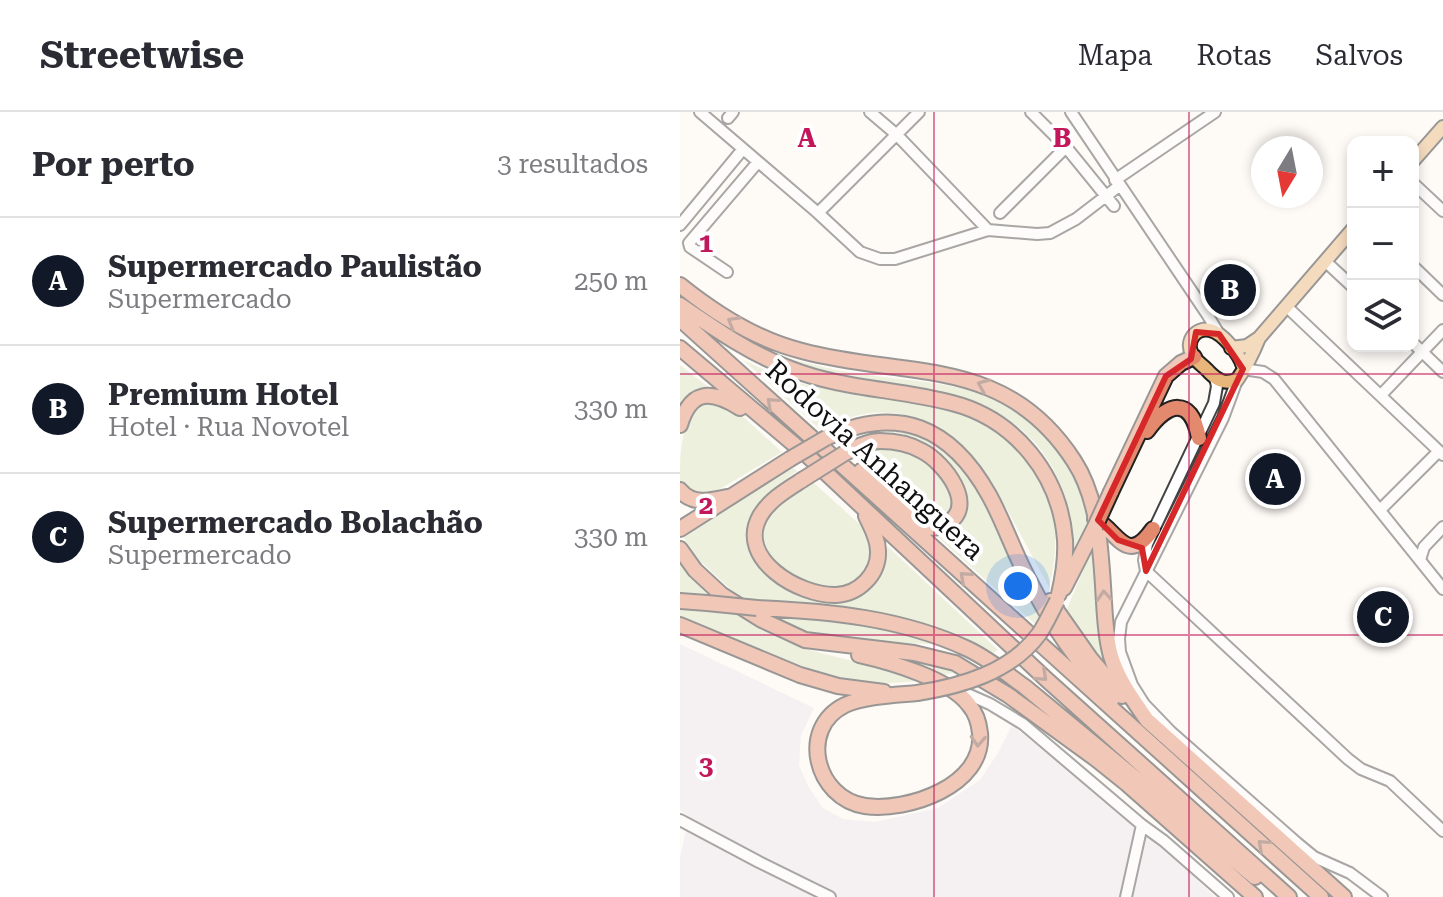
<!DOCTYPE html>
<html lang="pt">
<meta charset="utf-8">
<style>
:root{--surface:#fff;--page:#f7f7f7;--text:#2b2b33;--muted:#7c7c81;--line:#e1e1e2;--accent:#111827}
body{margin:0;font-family:"Roboto Serif",serif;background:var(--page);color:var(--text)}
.controls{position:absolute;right:24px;top:24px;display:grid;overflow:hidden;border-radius:16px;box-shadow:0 4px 12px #0003}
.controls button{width:72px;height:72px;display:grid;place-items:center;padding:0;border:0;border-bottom:2px solid var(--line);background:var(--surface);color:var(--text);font:40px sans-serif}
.compass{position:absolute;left:571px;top:24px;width:72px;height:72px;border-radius:50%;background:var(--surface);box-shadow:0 4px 12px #0003;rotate:190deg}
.you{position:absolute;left:338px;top:474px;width:28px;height:28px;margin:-20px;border:6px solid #fff;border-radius:50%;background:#1a73e8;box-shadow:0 0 0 12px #1a73e833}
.badge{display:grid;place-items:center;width:52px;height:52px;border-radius:50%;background:var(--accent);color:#fff;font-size:26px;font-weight:700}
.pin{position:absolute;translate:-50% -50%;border:4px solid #fff;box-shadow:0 2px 8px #0006}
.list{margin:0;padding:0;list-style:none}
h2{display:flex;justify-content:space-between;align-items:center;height:104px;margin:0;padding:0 32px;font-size:34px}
h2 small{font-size:26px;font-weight:400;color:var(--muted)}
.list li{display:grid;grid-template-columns:52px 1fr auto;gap:24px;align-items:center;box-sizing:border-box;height:128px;padding:0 32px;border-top:2px solid var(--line)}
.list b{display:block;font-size:30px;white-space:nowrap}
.list p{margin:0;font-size:26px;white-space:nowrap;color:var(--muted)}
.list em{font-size:26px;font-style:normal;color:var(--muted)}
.icon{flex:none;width:44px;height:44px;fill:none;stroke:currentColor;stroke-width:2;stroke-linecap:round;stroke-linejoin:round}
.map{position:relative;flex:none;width:763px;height:785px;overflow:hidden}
header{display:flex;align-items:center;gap:48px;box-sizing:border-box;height:112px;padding:0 40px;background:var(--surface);border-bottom:2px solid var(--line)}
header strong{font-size:38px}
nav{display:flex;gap:44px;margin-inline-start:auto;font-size:28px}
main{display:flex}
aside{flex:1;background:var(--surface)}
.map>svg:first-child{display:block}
</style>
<header>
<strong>Streetwise</strong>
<nav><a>Mapa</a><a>Rotas</a><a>Salvos</a></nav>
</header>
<main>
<aside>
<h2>Por perto<small>3 resultados</small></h2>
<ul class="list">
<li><span class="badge">A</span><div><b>Supermercado Paulistão</b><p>Supermercado</p></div><em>250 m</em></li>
<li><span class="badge">B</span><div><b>Premium Hotel</b><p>Hotel · Rua Novotel</p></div><em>330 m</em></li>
<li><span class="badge">C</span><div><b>Supermercado Bolachão</b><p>Supermercado</p></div><em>330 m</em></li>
</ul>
</aside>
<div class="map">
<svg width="763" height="785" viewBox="0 0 763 785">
<rect width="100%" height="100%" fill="#fefaf5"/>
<path fill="#ebe6ed" d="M0 532 134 596 121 623 119 653 128 674 143 696 163 707 195 710 258 696 300 668 318 641 332 613 489 741 535 785H0V746L9 704 0 698Z"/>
<path fill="#dce5c1" d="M103 245C129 252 154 258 180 262 266 274 330 269 385 348 395 363 409 384 409 403 408 413 398 427 394 436 391 416 390 395 382 376 343 276 244 280 156 261 138 257 120 251 103 245Z
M63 248C87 259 110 270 137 275 162 281 189 285 215 288 235 290 255 291 275 297 353 323 391 396 369 475 354 448 340 421 325 394 317 382 311 369 303 357 275 316 225 291 175 304 163 307 153 313 142 319Z
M0 253 31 277C18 278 8 285 0 295Z
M26 287 59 301 102 340 35 380C21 385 9 382 0 369 0 336 1 324 14 292Z
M194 313 245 323 277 348 300 384 362 501 355 512 251 419C258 418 268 417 275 413 309 393 269 345 247 332 231 323 211 318 192 320 180 321 168 327 157 333L150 327Z
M198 335 227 338 253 352 272 378V397L264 407 254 409 243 405 209 374 170 344Z
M110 353 117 359C99 372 86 384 75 403L85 458 171 486 203 430 318 538 310 543 263 519 197 500 60 486 19 448 1 422Z
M134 371 185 417 192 431 193 443 185 465 165 477H143L113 467 84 442 80 422 83 410 90 399 109 384Z
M413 435 428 558 384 504Z
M0 448 17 470 32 485 0 481Z
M0 497 55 502 94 524 125 537 224 562 241 569 196 572 149 564 0 508Z
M91 504C114 506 137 507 161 509 193 513 223 522 253 532 212 530 166 533 126 519 114 515 102 509 91 504Z
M211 546 236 548 279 559 264 563Z"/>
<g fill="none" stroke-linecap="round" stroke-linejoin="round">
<defs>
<path id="minor" d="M20 0 138 101 180 140 200 147H215L308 118 357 122 370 121 396 107 439 74
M190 0 217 23 308 118
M351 0 386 35 434 94
M391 0 527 202 539 222
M48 6 53 0
M435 68 535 0
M733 71 763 99
M138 101 239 0
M320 101 386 35
M0 113 63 37
M645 149 673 175
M733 154 763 183
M47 160 10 135 9 131 78 50
M606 194 763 343
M733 231 763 260
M563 257 583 260 594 267 763 477
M557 268 543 306 441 510 439 527 440 540 452 573 464 592 491 620 617 731 634 745 670 761 702 785
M701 283 763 218
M700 398 759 339
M740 448 744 435 763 415
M466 459 668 647 681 657 710 669 763 719
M466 459 464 448 467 432 534 291 537 274 535 266
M276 577 310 592 343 612 462 713 484 729 548 785
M0 708 79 750 150 785
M446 785 462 713"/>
<path id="major" d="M733 49 763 15
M551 236 567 234 579 226 673 117
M563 254C559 242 543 221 530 218 516 215 505 229 512 242 515 249 524 254 529 260 538 269 544 272 557 268 566 255 573 241 579 226"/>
<path id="highway" d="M0 173C36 202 77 228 122 239 226 267 325 242 394 349 420 389 421 443 424 490 425 508 426 527 431 544 438 568 453 588 467 608L664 785
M0 193C35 217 71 242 111 257 162 277 219 277 272 291 335 307 380 363 385 428 386 446 383 465 379 482
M0 207 641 785
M0 236 129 345 366 567 609 785
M0 313C11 277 31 278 60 296
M467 319C488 290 511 284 519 326
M146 326C218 292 271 315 309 383 325 412 335 444 351 472 374 517 397 550 432 587
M165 341C176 335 188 329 200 329 214 329 230 332 242 339 264 350 299 395 266 412 260 415 254 417 248 415 234 411 196 371 181 359
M122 368C108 377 89 388 80 404 56 447 119 484 156 483 179 482 199 462 198 439 198 426 191 415 186 404
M0 378C12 393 30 389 47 385
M431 380 486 264 501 251 514 245
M415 407C438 419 446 455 473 417
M0 417 110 347
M0 437 15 458 42 483 82 508 125 528 234 541 275 551 328 583 416 647 446 671 575 785
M384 476 415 415
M0 489 27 491
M370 489 410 546 442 584
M77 496C149 499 222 506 288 537 309 547 327 562 345 575L575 765
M0 513 120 563 158 574 204 580
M179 543C210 550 270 567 289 593 296 601 299 611 300 621 305 674 227 700 185 694 135 686 118 616 165 593 184 584 216 583 237 581"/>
</defs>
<use href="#minor" stroke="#434343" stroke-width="14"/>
<use href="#major" stroke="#212121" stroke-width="16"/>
<use href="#highway" stroke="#212121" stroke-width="18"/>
<use href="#minor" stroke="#fff" stroke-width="10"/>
<use href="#major" stroke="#e8b57a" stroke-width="12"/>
<use href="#highway" stroke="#e3896d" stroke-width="14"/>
<defs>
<path id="highway-bridge" d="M110 347 146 326
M122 368 165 341
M415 415 431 380
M27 491 77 496
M237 581C282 574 331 560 359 522 366 512 371 500 377 489"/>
</defs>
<use href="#highway-bridge" stroke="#212121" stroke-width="18" stroke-linecap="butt"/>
<use href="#highway-bridge" stroke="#e3896d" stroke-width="14"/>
</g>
<defs><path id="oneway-chevron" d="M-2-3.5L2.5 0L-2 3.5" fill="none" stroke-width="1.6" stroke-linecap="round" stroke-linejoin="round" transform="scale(2)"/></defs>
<g stroke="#7a4c3e">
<use href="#oneway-chevron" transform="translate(53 210) rotate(-150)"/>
<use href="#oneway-chevron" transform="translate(303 273) rotate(-157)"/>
<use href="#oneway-chevron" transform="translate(92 291) rotate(-138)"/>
<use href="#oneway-chevron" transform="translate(285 465) rotate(-138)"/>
<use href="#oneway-chevron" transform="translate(424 484) rotate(-94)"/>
<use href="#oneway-chevron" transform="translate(362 564) rotate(43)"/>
<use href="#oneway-chevron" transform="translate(298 629) rotate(93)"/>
<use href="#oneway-chevron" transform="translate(583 733) rotate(-138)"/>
</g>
<path d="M0 0H763V785H0ZM516 220 539 222 563 257 466 459 462 436 438 428 418 408 486 264 511 247Z" fill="#fefaf5" fill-opacity=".55" fill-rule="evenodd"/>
<path fill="none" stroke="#d62828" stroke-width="6" stroke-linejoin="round" d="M516 220 539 222 563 257 466 459 462 436 438 428 418 408 486 264 511 247Z"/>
<path fill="none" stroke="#c2185b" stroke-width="2" stroke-opacity="0.55" d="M254 0V785M509 0V785M0 262H763M0 523H763"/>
<g text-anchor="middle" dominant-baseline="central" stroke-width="8" stroke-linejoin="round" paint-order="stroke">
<g font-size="28" fill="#101010" stroke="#fff">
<text transform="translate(195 348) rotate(42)">Rodovia Anhanguera</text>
</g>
</g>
<g font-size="26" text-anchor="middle" font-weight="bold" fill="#c2185b" stroke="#fff" stroke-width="8" stroke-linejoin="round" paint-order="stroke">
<text x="127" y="35">A</text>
<text x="382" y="35">B</text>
<text x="26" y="140">1</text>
<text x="26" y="402">2</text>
<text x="26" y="663">3</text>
</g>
</svg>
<div class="controls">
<button>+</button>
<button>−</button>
<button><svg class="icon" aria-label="layers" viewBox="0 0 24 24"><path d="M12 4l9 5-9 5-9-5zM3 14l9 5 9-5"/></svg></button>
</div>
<svg class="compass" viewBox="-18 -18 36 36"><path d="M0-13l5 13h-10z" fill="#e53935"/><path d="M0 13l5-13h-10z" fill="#7c7c81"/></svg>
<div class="you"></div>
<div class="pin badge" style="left:595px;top:367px">A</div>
<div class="pin badge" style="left:550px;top:178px">B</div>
<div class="pin badge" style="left:703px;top:505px">C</div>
</div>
</main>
